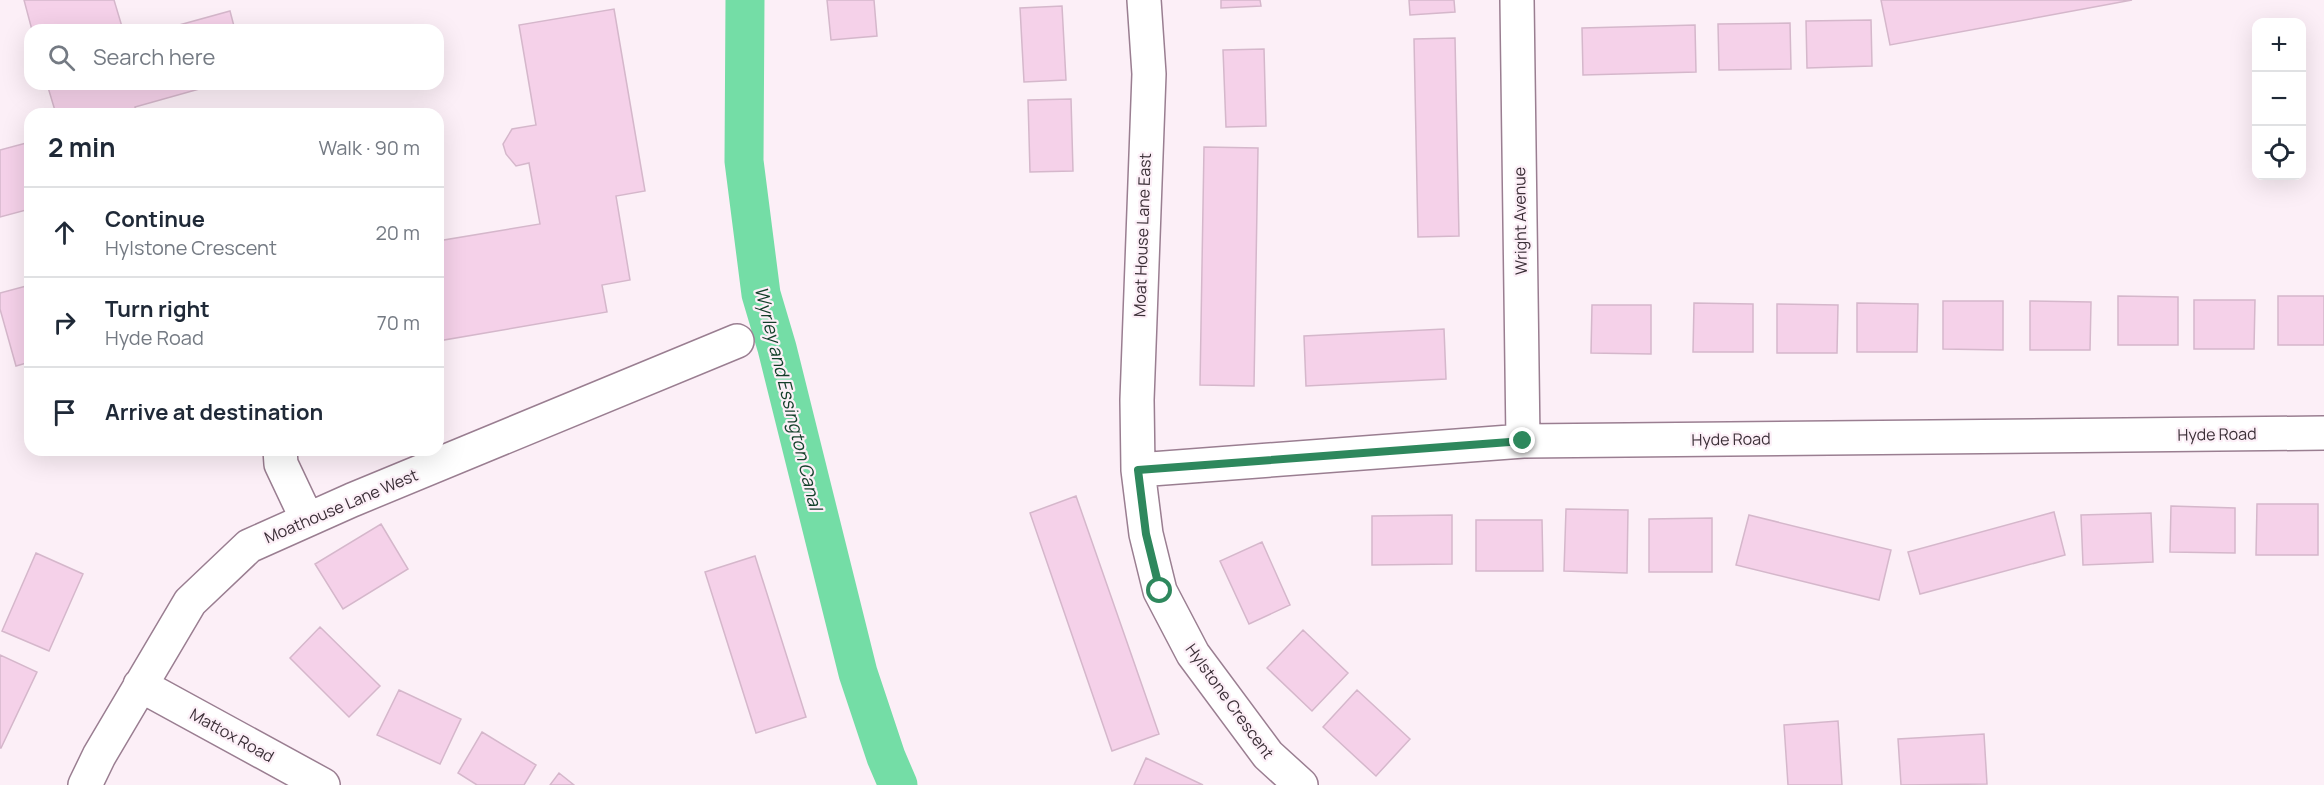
<!DOCTYPE html>
<meta charset="utf-8">
<style>
:root{--surface:#fff;--page:#f6f6f7;--text:#1f2937;--muted:#747a83;--line:#e0e1e3}
body{margin:0;font-family:Manrope,sans-serif;background:var(--page);color:var(--text)}
.controls{position:absolute;right:18px;top:18px;display:grid;overflow:hidden;border-radius:12px;box-shadow:0 6px 24px #0002}
.controls button{width:54px;height:54px;display:grid;place-items:center;padding:0;border:0;border-bottom:2px solid var(--line);background:var(--surface);color:var(--text);font:30px sans-serif}
.stop{position:absolute;width:18px;height:18px;margin:-14px;border:4px solid #2e885d;border-radius:50%;background:#fff}
.stop.end{background:#2e885d;border-color:#fff;box-shadow:0 2px 6px #0008}
.list{margin:0;padding:0;list-style:none}
h2{display:flex;justify-content:space-between;align-items:center;height:78px;margin:0;padding:0 24px;font-size:26px}
h2 small{font-size:20px;font-weight:400;color:var(--muted)}
.list li{display:grid;grid-template-columns:39px 1fr auto;gap:18px;align-items:center;box-sizing:border-box;height:90px;padding:0 24px;border-top:2px solid var(--line)}
.list b{display:block;font-size:22px;white-space:nowrap}
.list p{margin:0;font-size:20px;white-space:nowrap;color:var(--muted)}
.list em{font-size:20px;font-style:normal;color:var(--muted)}
.icon{flex:none;width:33px;height:33px;fill:none;stroke:currentColor;stroke-width:2;stroke-linecap:round;stroke-linejoin:round}
.map{position:relative;flex:none;width:2324px;height:785px;overflow:hidden}
.search{position:absolute;background:var(--surface);box-shadow:0 6px 24px #0002;left:24px;top:24px;width:420px;height:66px;display:flex;align-items:center;gap:15px;box-sizing:border-box;padding:0 21px;border-radius:18px;color:var(--muted);font-size:22px}
.panel{position:absolute;background:var(--surface);box-shadow:0 6px 24px #0002;left:24px;top:108px;width:420px;height:348px;border-radius:18px}
.map>svg:first-child{display:block}
</style>
<div class="map">
<svg width="2324" height="785" viewBox="0 0 2324 785">
<rect width="100%" height="100%" fill="#fceff7"/>
<g fill="none" stroke-linecap="round" stroke-linejoin="round">
<path stroke="#74dda6" stroke-width="39" d="M745 0 744 161 761 294 777 348 858 673 886 757 898 785"/>
</g>
<path fill="#f5d1e9" stroke="#d5b7cb" stroke-width="1.5" d="M24 0H114L123 30H32Z
M827 0H874L877 36 831 40Z
M1221 0H1260L1261 6 1221 8Z
M1409 0H1454L1455 12 1410 15Z
M1881 0H2132L1890 45Z
M1062 6 1066 80 1024 82 1020 8Z
M614 9 645 191 616 196 630 280 602 285 607 312 438 341V241L540 224 529 163 516 166 506 154 503 144 512 129 536 125 519 25Z
M230 11 235 30H161Z
M1871 20 1872 66 1807 68 1806 21Z
M1790 23 1791 69 1719 70 1718 24Z
M1695 25 1696 72 1583 75 1582 28Z
M1455 38 1459 236 1418 237 1414 39Z
M1264 49 1266 126 1226 127 1223 50Z
M47 84H217L135 107 137 114H56Z
M1071 99 1073 171 1030 172 1028 100Z
M30 142V209L0 217V150Z
M1204 147 1258 148 1254 386 1200 385Z
M30 285V362L16 366 0 309V293Z
M2118 296 2178 297V345H2118Z
M2278 296H2324V345H2278Z
M2194 300H2255L2254 349H2194Z
M1943 301H2003V350L1943 349Z
M2030 301 2091 302 2090 350H2030Z
M1694 303 1753 304V352H1693Z
M1857 303 1918 304 1917 352H1857Z
M1777 304 1838 305 1837 353H1777Z
M1592 305H1651V354L1591 353Z
M1444 329 1446 379 1306 386 1304 336Z
M1076 496 1159 734 1112 751 1030 513Z
M2257 504H2318V555H2256Z
M2171 506 2235 508V553L2170 552Z
M1566 509 1628 510 1627 573 1564 571Z
M2054 512 2065 555 1920 594 1908 552Z
M2151 513 2153 562 2083 565 2081 515Z
M1452 515V564L1372 565V516Z
M1749 515 1891 550 1879 600 1736 565Z
M1712 518V572H1649V519Z
M1476 520H1542L1543 571H1476Z
M381 524 408 569 343 609 315 564Z
M1262 542 1290 605 1249 624 1220 561Z
M36 553 83 574 49 651 2 631Z
M755 556 806 717 756 733 705 572Z
M320 627 380 686 349 717 290 658Z
M1303 630 1348 673 1312 711 1267 668Z
M0 655 37 672 1 748H0Z
M399 690 461 719 440 764 377 735Z
M1357 690 1410 739 1376 776 1323 727Z
M1838 721 1842 785H1788L1784 725Z
M482 732 536 765 524 785H477L458 773Z
M1984 734 1987 784 1901 785 1898 739Z
M1146 758 1203 785H1134Z
M559 773 574 785H550Z"/>
<g fill="none" stroke-linecap="round" stroke-linejoin="round">
<defs>
<path id="minor" d="M1144 0 1149 74 1137 400 1138 470 1146 534 1160 591 1193 654 1268 755 1301 785
M1517 0 1523 441
M280 450 281 464 307 519
M1138 470 1523 441 2324 433
M140 685 323 785
M85 785 99 756 190 602 249 546 352 500 737 341"/>
</defs>
<use href="#minor" stroke="#9a7e91" stroke-width="36"/>
<use href="#minor" stroke="#fff" stroke-width="33"/>
</g>
<g fill="none" stroke-linecap="round" stroke-linejoin="round">
<path stroke="#2e885d" stroke-width="8" d="M1160 591 1146 534 1138 470 1523 441"/>
</g>
<g text-anchor="middle" dominant-baseline="central" stroke-width="4.5" stroke-linejoin="round" paint-order="stroke">
<g font-size="16" fill="#3a2e36" stroke="#fceff7">
<text transform="translate(1520 221) rotate(-91)">Wright Avenue</text>
<text transform="translate(1142 235) rotate(-88)">Moat House Lane East</text>
<text transform="translate(2217 434) rotate(-1)">Hyde Road</text>
<text transform="translate(1731 439) rotate(-1)">Hyde Road</text>
<text transform="translate(341 506) rotate(-23)">Moathouse Lane West</text>
<text transform="translate(1230 701) rotate(54)">Hylstone Crescent</text>
<text transform="translate(232 735) rotate(29)">Mattox Road</text>
</g>
<g font-size="18" font-style="italic" fill="#13402a" stroke="#fceff7">
<text transform="translate(789 398) rotate(76)">Wyrley and Essington Canal</text>
</g>
</g>
</svg>
<div class="controls">
<button>+</button>
<button>−</button>
<button><svg class="icon" aria-label="locate" viewBox="0 0 24 24"><circle cx="12" cy="12" r="6"/><path d="M12 2v4M12 18v4M2 12h4M18 12h4"/></svg></button>
</div>
<div class="stop" style="left:1160px;top:591px"></div>
<div class="stop end" style="left:1523px;top:441px"></div>
<div class="search"><svg class="icon" aria-label="search" viewBox="0 0 24 24"><circle cx="10" cy="10" r="6"/><path d="M15 15l6 6"/></svg>Search here</div>
<section class="panel">
<h2>2 min<small>Walk · 90 m</small></h2>
<ul class="list">
<li><svg class="icon" aria-label="ahead" viewBox="0 0 24 24"><path d="M12 20V5M6 11l6-6 6 6"/></svg><div><b>Continue</b><p>Hylstone Crescent</p></div><em>20 m</em></li>
<li><svg class="icon" aria-label="right" viewBox="0 0 24 24"><path d="M7 20v-9h11M14 6l5 5-5 5"/></svg><div><b>Turn right</b><p>Hyde Road</p></div><em>70 m</em></li>
<li><svg class="icon" aria-label="arrive" viewBox="0 0 24 24"><path d="M6 21V4h12l-3 4 3 4H6"/></svg><div><b>Arrive at destination</b></div></li>
</ul>
</section>
</div>
